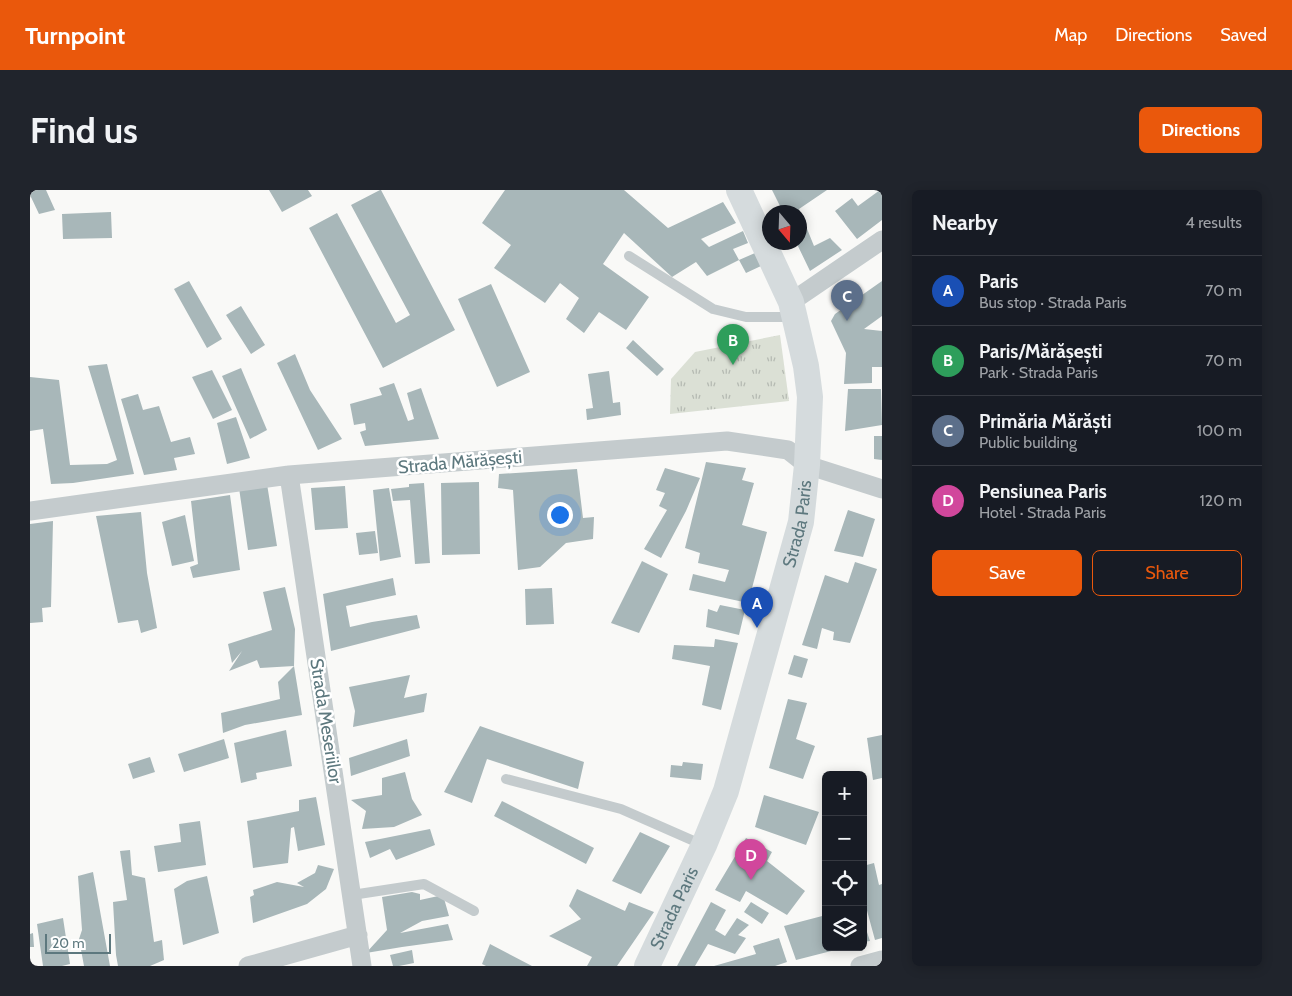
<!DOCTYPE html>
<meta charset="utf-8">
<style>
:root{--surface:#171b24;--page:#20242c;--text:#f1f3f6;--muted:#9ea1a6;--line:#363941;--accent:#ea580c}
body{margin:0;font-family:Cabin,sans-serif;background:var(--page);color:var(--text)}
.controls{position:absolute;right:15px;bottom:15px;display:grid;overflow:hidden;border-radius:8px;box-shadow:0 2px 12px #0003}
.controls button{width:45px;height:45px;display:grid;place-items:center;padding:0;border:0;border-bottom:1px solid var(--line);background:var(--surface);color:var(--text);font:25px sans-serif}
.compass{position:absolute;left:732px;top:15px;width:45px;height:45px;border-radius:50%;background:var(--surface);box-shadow:0 2px 12px #0003;rotate:161deg}
.scale{position:absolute;left:15px;bottom:12px;width:66px;box-sizing:border-box;padding-left:5px;border:2px solid #5d787e;border-top:0;font-size:14px;line-height:18px;white-space:nowrap;color:#5d787e;-webkit-text-stroke:4px #fff;paint-order:stroke}
.you{position:absolute;left:529px;top:324px;width:18px;height:18px;margin:-12px;border:4px solid #fff;border-radius:50%;background:#1a73e8;box-shadow:0 0 0 8px #1a73e833}
.badge{display:grid;place-items:center;width:32px;height:32px;border-radius:50%;background:var(--accent);color:#fff;font-size:16px;font-weight:700}
.pin{position:absolute;translate:-50% -41px;filter:drop-shadow(0 1px 2px #0008)}
.pin::after{content:'';position:absolute;top:26px;width:18px;height:15px;background:inherit;clip-path:polygon(0 0,100% 0,50% 100%)}
.list{margin:0;padding:0;list-style:none}
h2{display:flex;justify-content:space-between;align-items:center;height:65px;margin:0;padding:0 20px;font-size:21px}
h2 small{font-size:16px;font-weight:400;color:var(--muted)}
.list li{display:grid;grid-template-columns:32px 1fr auto;gap:15px;align-items:center;box-sizing:border-box;height:70px;padding:0 20px;border-top:1px solid var(--line)}
.list b{display:block;font-size:19px;white-space:nowrap}
.list p{margin:0;font-size:16px;white-space:nowrap;color:var(--muted)}
.list em{font-size:16px;font-style:normal;color:var(--muted)}
.actions{display:flex;gap:10px;padding:15px 20px}
.actions a{flex:1;padding:11px 0;border:1px solid var(--accent);border-radius:8px;text-align:center;font-size:18px;color:var(--accent)}
.actions .main{background:var(--accent);color:#fff}
.icon{flex:none;width:28px;height:28px;fill:none;stroke:currentColor;stroke-width:2;stroke-linecap:round;stroke-linejoin:round}
.map{position:relative;flex:none;width:852px;height:776px;overflow:hidden;border-radius:8px}
header{display:flex;align-items:center;gap:30px;box-sizing:border-box;height:70px;padding:0 25px;background:var(--accent);color:#fff}
header strong{font-size:24px}
nav{display:flex;gap:28px;margin-inline-start:auto;font-size:18px}
.intro{display:flex;align-items:center;justify-content:space-between;box-sizing:border-box;height:120px;padding:0 30px}
h1{margin:0;font-size:35px}
.button{padding:12px 22px;border-radius:8px;background:var(--accent);color:#fff;font-size:18px;font-weight:700}
main{display:flex;gap:30px;padding:0 30px}
aside{flex:1;background:var(--surface);border-radius:8px;box-shadow:0 2px 12px #0003}
.map>svg:first-child{display:block}
</style>
<header>
<strong>Turnpoint</strong>
<nav><a>Map</a><a>Directions</a><a>Saved</a></nav>
</header>
<div class="intro"><h1>Find us</h1><a class="button">Directions</a></div>
<main>
<div class="map">
<svg width="852" height="776" viewBox="0 0 852 776">
<defs>
<pattern id="park-tufts" width="24" height="20" patternUnits="userSpaceOnUse" patternTransform="scale(1.25)"><rect width="24" height="20" fill="#dbe0d5"/><path d="M3 7l-1-3M5 7V3M7 7l1-3M15 17l-1-3M17 17v-4M19 17l1-3" fill="none" stroke="#b5bab2"/></pattern>
</defs>
<rect width="100%" height="100%" fill="#f9f9f7"/>
<path fill="url(#park-tufts)" d="M750 145 759 211 640 224 641 189 665 162Z"/>
<path fill="#a8b7b9" d="M0 0H16L25 20 9 24 0 5Z
M239 0H278L282 6 252 22Z
M350 0H351L425 140 353 178 279 38 307 23 366 133 380 125 321 15Z
M475 0H594L638 38 693 12 706 33 671 49 679 57 713 41 718 53 703 59 709 70 725 63 731 76 716 83 709 70 677 86 666 72 642 87 594 43 573 74 619 107 596 140 569 122 554 143 536 129 549 108 530 93 515 113 464 78 481 55 452 33Z
M742 0H797L769 19 784 56 800 48 812 60 780 81 766 52H769V22H753Z
M850 0H852V30L827 49 805 21 822 8 828 16Z
M81 22 82 48 33 49 32 24Z
M159 91 192 149 177 158 144 99Z
M852 91V126L834 139 852 141V177H842V193L814 194 816 163 801 131 805 124Z
M461 94 500 182 467 197 428 109Z
M211 116 235 155 221 164 196 125Z
M603 150 634 179 627 186 596 158Z
M265 164 280 200 312 249 288 260 247 173Z
M77 174 104 284 43 293 21 294 13 239 0 241V187L29 190 40 275 77 274 87 270 58 176Z
M211 178 237 240 220 249 192 186Z
M182 180 202 220 183 229 162 187Z
M579 181 583 213 590 212 591 225 557 230 556 219 563 218 558 184Z
M364 193 378 231 384 229 377 203 391 198 409 249 335 256 330 242 336 240 335 233 324 235 320 214 352 205 349 198Z
M818 199H851L852 235 815 241Z
M108 204 113 220 129 216 141 252 160 247 165 264 144 268 147 280 114 285 91 209Z
M206 227 220 268 197 274 187 233Z
M844 246H852V270L844 269Z
M676 272 716 278 712 290 724 293 712 335 737 342 718 413 659 400 663 384 695 392 699 380 668 373 670 363 655 358Z
M635 278 670 288 656 321 631 368 614 359 637 320 629 316 635 303 626 300Z
M547 279 553 328 564 327 563 349 536 353 510 377 488 380 483 300 468 298 469 284Z
M449 292 450 364 412 365 411 293Z
M394 293 400 373 385 374 380 310 363 311 361 299 379 297V294Z
M237 294 247 356 218 360 209 298Z
M315 296 318 338 285 340 281 298Z
M359 298 371 367 350 371 343 300Z
M200 305 210 380 163 388 160 377 168 374 161 311Z
M818 320 845 329 833 367 804 361Z
M111 322 117 383 127 438 111 443 108 430 88 433 66 326Z
M155 325 164 371 142 376 132 332Z
M23 331 21 417 12 418 13 432 0 433V334Z
M345 341 348 363 329 365 326 343Z
M612 371 638 384 609 443 581 433Z
M825 372 847 379 820 453 803 450 804 442 792 438 787 459 772 455 795 385 818 393Z
M363 388 366 405 316 416 320 437 342 432 387 425 390 438 301 461 293 404Z
M255 397 265 439 264 476 230 478 227 470 199 481 212 461 202 473 198 454 242 440 233 402Z
M522 398 524 434 496 435 495 399Z
M690 415 715 420 709 445 676 437 678 419 687 422Z
M685 449 708 453 691 520 672 515 680 476 642 469 644 455 684 457Z
M764 465 778 469 772 488 758 484Z
M264 476 272 525 215 535 193 543 191 523 250 509 248 492Z
M380 485 374 508 397 503 394 522 323 537 325 521 319 497Z
M758 509 777 513 766 549 785 556 773 589 739 578Z
M450 536 554 572 548 599 457 569 442 613 414 602Z
M256 540 262 576 226 583 227 589 211 593 204 553Z
M852 545V588L843 590 837 548Z
M194 549 199 568 154 582 148 564Z
M377 549 380 566 321 586 319 568Z
M120 567 125 582 103 589 98 574Z
M653 572 673 574 671 590 640 587 641 575 652 576Z
M375 582 382 609 392 625 364 637 332 639 336 621 321 610 352 605V588Z
M734 605 789 622 776 655 725 637Z
M286 607 295 655 268 661 264 637 261 638 258 673 223 678 217 631 269 621V610Z
M472 611 564 658 556 674 464 626Z
M170 631 176 675 128 682 124 656 151 652 149 634Z
M400 639 405 655 366 670 360 659 340 668 335 652Z
M610 642 640 656 611 704 582 691Z
M716 648 742 662 737 671 775 701 757 725 716 701 710 712 685 700Z
M100 660 102 685 115 688 124 752 132 750 134 770 120 776H88L86 765 83 712 97 710 90 661Z
M844 673 849 695 852 694V748L845 750 833 706V676Z
M288 675 304 679 296 699 277 714 223 733 220 707 224 705 223 700 247 692 274 697 267 693 285 683Z
M63 682 80 776H54L49 749 52 740 48 686Z
M177 686 189 743 153 755 144 699 157 691Z
M547 699 595 721 599 712 624 722 587 776H557L562 767 519 746 551 729 539 716Z
M382 702 390 704V710L413 705 419 726 392 731 370 743 418 734 423 750 372 757 336 763 357 740 352 707Z
M681 712 696 720 685 740 695 746 707 728 719 735 708 745 716 748 705 764 678 754 665 776H647Z
M721 712 739 723 732 734 714 722Z
M796 725V757L813 758 766 770 754 736Z
M33 728 40 774 32 776H13L7 734Z
M833 730 840 751 833 752Z
M3 743 4 757H0V744Z
M749 748 757 772 745 776H684L726 764 723 756Z
M460 754 502 776H456L452 774Z
M382 760 384 773 369 776H363L360 765Z"/>
<g fill="none" stroke-linecap="round" stroke-linejoin="round">
<path stroke="#c4cbcd" stroke-width="10" d="M599 66 683 119 716 127H764
M476 589 591 619 673 655
M322 705 394 694 444 721"/>
<path stroke="#c4cbcd" stroke-width="19" d="M761 112 852 50
M259 285 332 776
M0 321 259 285 697 251 758 260 777 275 852 299
M218 776 328 745
M830 776 852 770"/>
<path stroke="#d5dbdd" stroke-width="26" id="s1" d="M617 776 674 655 696 601 771 332 777 275 780 207 776 176 761 112 709 0"/>
</g>
<g text-anchor="middle" dominant-baseline="central" stroke-width="5" stroke-linejoin="round" paint-order="stroke">
<g font-size="18" fill="#5d787e" stroke="#fff">
<text transform="translate(430 272) rotate(-5)">Strada Mărășești</text>
<text stroke="none"><textPath href="#s1" startOffset="469">Strada Paris</textPath></text>
<text transform="translate(296 531) rotate(81)">Strada Meseriilor</text>
<text stroke="none"><textPath href="#s1" startOffset="64">Strada Paris</textPath></text>
</g>
</g>
</svg>
<div class="controls">
<button>+</button>
<button>−</button>
<button><svg class="icon" aria-label="locate" viewBox="0 0 24 24"><circle cx="12" cy="12" r="6"/><path d="M12 2v4M12 18v4M2 12h4M18 12h4"/></svg></button>
<button><svg class="icon" aria-label="layers" viewBox="0 0 24 24"><path d="M12 4l9 5-9 5-9-5zM3 14l9 5 9-5"/></svg></button>
</div>
<svg class="compass" viewBox="-18 -18 36 36"><path d="M0-13l5 13h-10z" fill="#e53935"/><path d="M0 13l5-13h-10z" fill="#9ea1a6"/></svg>
<div class="scale">20 m</div>
<div class="you"></div>
<div class="pin badge" style="left:727px;top:438px;background:#1a4fb4">A</div>
<div class="pin badge" style="left:703px;top:175px;background:#2e9e5b">B</div>
<div class="pin badge" style="left:817px;top:131px;background:#5c6f8a">C</div>
<div class="pin badge" style="left:721px;top:690px;background:#d1479c">D</div>
</div>
<aside>
<h2>Nearby<small>4 results</small></h2>
<ul class="list">
<li><span class="badge" style="background:#1a4fb4">A</span><div><b>Paris</b><p>Bus stop · Strada Paris</p></div><em>70 m</em></li>
<li><span class="badge" style="background:#2e9e5b">B</span><div><b>Paris/Mărășești</b><p>Park · Strada Paris</p></div><em>70 m</em></li>
<li><span class="badge" style="background:#5c6f8a">C</span><div><b>Primăria Mărăști</b><p>Public building</p></div><em>100 m</em></li>
<li><span class="badge" style="background:#d1479c">D</span><div><b>Pensiunea Paris</b><p>Hotel · Strada Paris</p></div><em>120 m</em></li>
</ul>
<div class="actions"><a class="main">Save</a><a>Share</a></div>
</aside>
</main>
